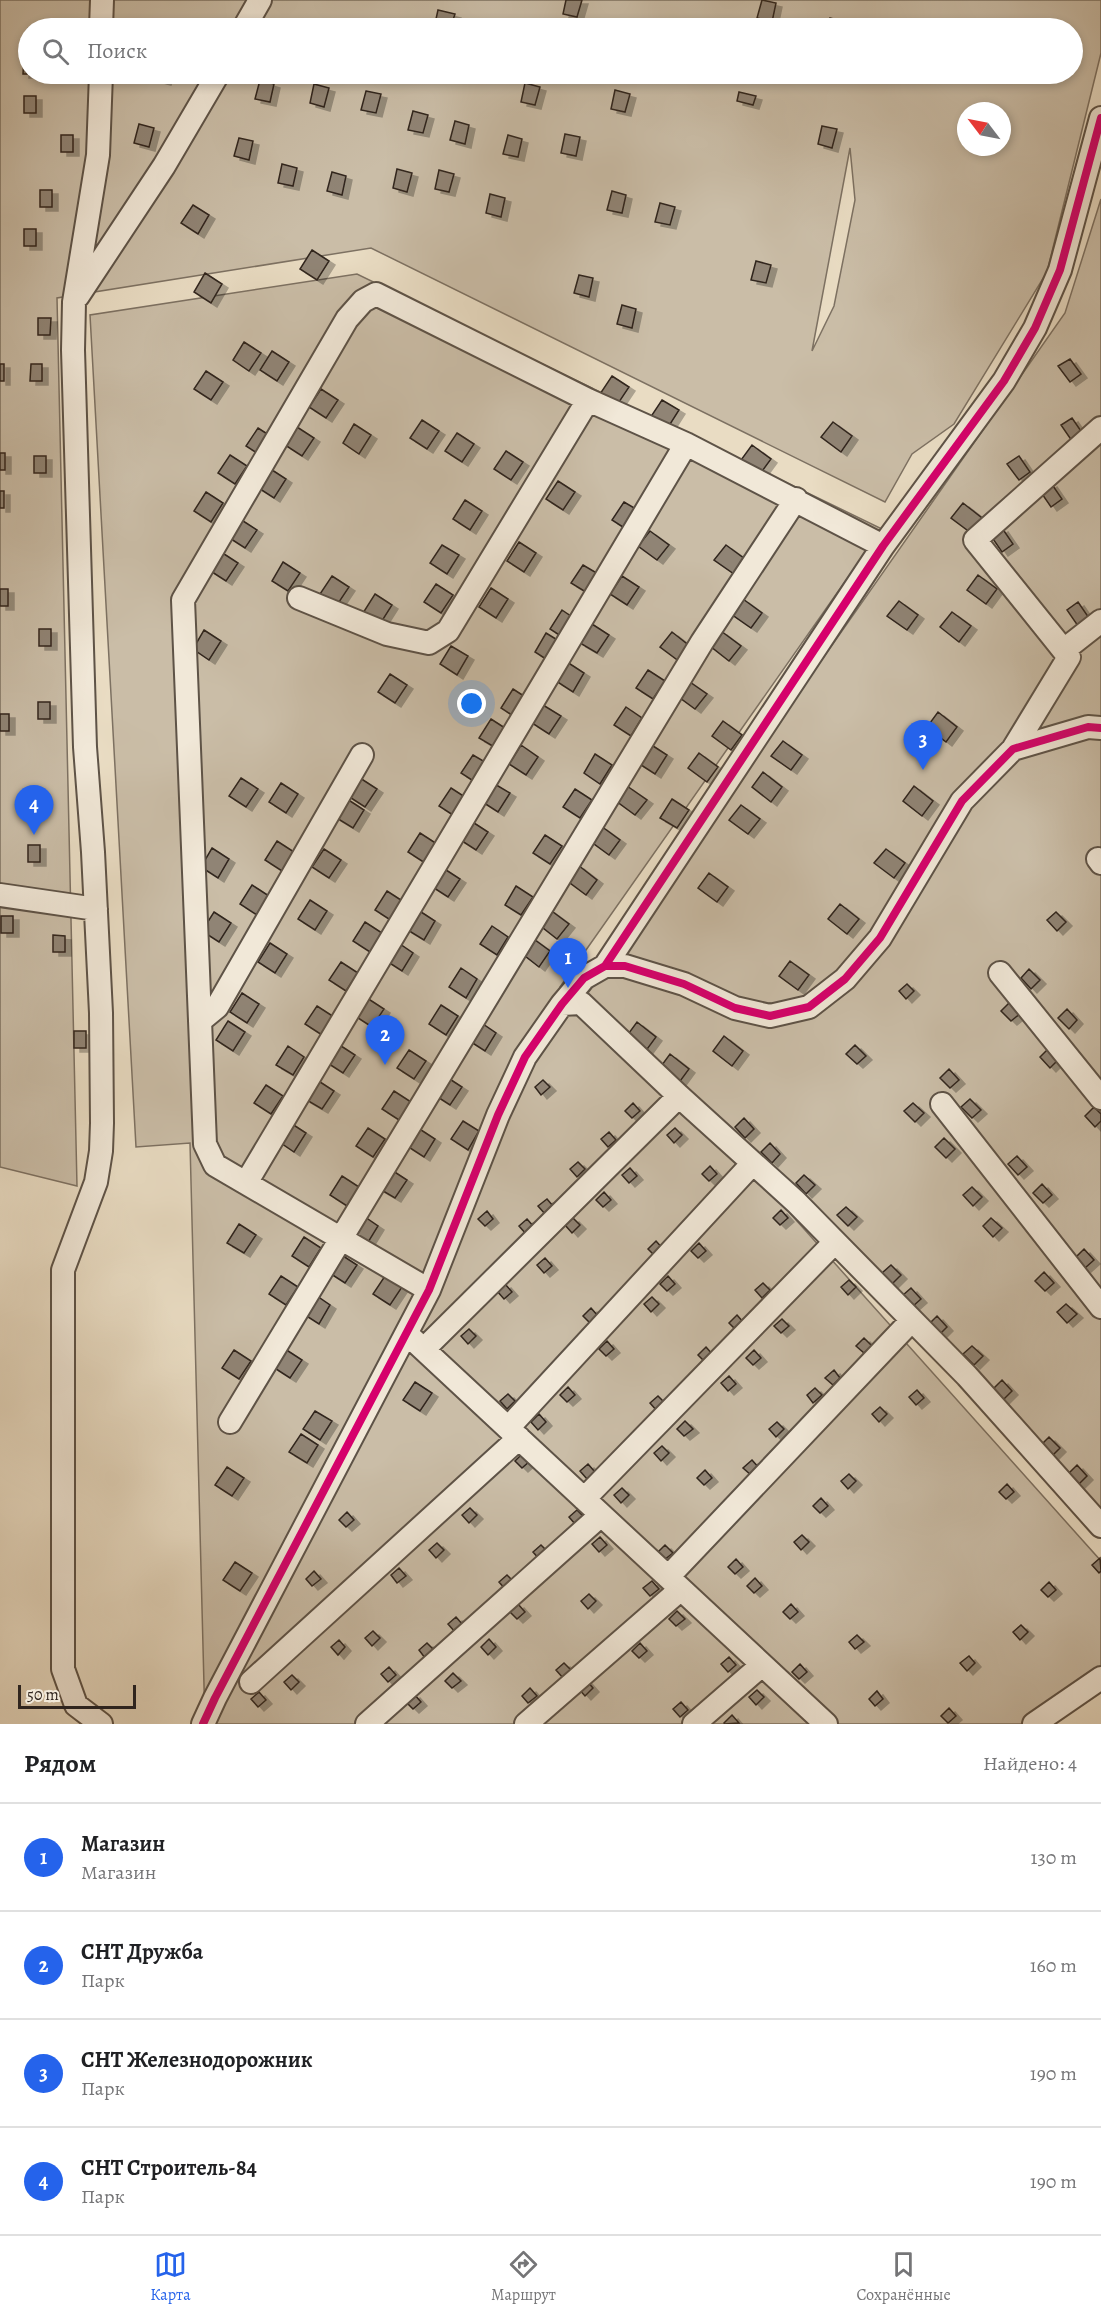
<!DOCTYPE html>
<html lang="ru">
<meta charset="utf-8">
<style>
:root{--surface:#fff;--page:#f2f2f2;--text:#202124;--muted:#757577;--line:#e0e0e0;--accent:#2563eb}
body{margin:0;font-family:Alegreya,serif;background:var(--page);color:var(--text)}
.compass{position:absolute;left:957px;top:102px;width:54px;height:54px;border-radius:50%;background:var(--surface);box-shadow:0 3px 9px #0003;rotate:302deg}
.scale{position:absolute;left:18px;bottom:15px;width:118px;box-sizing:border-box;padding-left:6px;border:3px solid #30251e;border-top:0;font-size:16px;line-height:21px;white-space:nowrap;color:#30251e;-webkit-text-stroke:4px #f1e8d8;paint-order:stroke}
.you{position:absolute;left:472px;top:704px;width:21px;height:21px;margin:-15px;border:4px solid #fff;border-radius:50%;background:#1a73e8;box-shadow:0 0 0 9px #1a73e833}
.badge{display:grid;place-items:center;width:39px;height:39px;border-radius:50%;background:var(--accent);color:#fff;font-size:20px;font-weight:700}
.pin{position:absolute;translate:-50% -50px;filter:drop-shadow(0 2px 3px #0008)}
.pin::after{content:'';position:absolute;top:32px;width:21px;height:18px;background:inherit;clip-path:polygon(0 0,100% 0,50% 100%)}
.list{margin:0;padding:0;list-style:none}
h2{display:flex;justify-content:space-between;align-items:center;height:78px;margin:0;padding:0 24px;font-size:26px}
h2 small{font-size:20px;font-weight:400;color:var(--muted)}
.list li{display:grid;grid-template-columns:39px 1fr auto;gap:18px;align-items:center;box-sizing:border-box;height:108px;padding:0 24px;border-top:2px solid var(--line)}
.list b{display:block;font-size:22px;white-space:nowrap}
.list p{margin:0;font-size:20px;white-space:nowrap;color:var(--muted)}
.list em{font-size:20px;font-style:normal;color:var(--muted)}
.icon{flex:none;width:33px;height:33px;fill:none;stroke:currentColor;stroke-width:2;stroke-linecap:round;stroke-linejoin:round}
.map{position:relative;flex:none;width:1101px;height:1724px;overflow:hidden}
.search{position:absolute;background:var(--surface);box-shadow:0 3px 9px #0003;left:18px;right:18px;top:18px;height:66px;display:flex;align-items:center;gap:15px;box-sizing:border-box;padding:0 21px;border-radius:33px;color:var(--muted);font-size:22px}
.sheet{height:510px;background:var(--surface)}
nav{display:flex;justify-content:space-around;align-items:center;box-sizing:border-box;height:84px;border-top:2px solid var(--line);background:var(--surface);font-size:16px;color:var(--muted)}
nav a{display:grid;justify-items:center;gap:3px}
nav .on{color:var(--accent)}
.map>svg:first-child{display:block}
</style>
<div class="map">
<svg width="1101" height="1724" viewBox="0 0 1101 1724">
<defs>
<filter id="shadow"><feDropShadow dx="6" dy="4" stdDeviation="0" flood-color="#0004"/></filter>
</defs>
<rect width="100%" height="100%" fill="#e9dcc3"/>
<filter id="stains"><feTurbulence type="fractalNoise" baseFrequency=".00333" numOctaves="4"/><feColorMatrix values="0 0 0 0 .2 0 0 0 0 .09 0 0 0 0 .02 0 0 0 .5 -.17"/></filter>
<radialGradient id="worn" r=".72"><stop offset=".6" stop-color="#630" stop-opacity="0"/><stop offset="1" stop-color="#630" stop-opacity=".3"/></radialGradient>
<path fill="#cabda7" stroke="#7d7162" stroke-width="1.5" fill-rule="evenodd" d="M0 0H1101V53L1047 272 954 424 912 454 885 502 371 248 57 298 77 1186 0 1167ZM28 28H1072V74H28ZM966 111H1002V147H966ZM850 148 855 200 834 306 812 351Z
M1101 199V1524L788 1211 1101 1561V1683L1048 1724H205L190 1143 136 1147 90 315 357 274 882 529 560 987 729 1153 581 1003 1065 313Z"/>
<path fill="#908474" stroke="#30251e" stroke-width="1.5" filter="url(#shadow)" d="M566 0H582L577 17 563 14Z
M762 0 776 3 772 22 757 18Z
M438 10 455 14 452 23 436 19Z
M830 18 845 22 843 28H828Z
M260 19 275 22 274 28H258Z
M664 20 679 24 678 28H663Z
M210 21 225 25 224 28H208Z
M482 23 498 27 497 28H480Z
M24 57H28V74H35H23Z
M151 74H167L165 81 150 77Z
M260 80 274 84 270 102 255 99Z
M525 83 540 87 535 105 521 102Z
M314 84 329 88 324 107 310 103Z
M615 90 630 94 625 112 611 109Z
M366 91 381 94 376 113 361 110Z
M739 92 756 96 753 105 737 101Z
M24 96H36V113H24Z
M413 111 428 115 423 133 408 130Z
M455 121 469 125 465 144 450 140Z
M139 124 154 128 149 147 134 143Z
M822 126 837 129 832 148 818 144Z
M565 134 580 137 576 156 561 153Z
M61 135H73V152H61Z
M508 135 522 139 518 157 503 154Z
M239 138 253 141 249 160 234 156Z
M282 164 297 168 293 186 278 183Z
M397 169 412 173 407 192 393 188Z
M439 170 454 174 449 192 435 189Z
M332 172 346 176 342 195 327 191Z
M40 190H52V207H40Z
M612 191 626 195 622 213 607 210Z
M490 194 505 198 501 217 486 213Z
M660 203 675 207 670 225 655 222Z
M193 205 209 215 198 234 181 223Z
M24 229H36V246H24Z
M312 250 329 261 317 280 300 269Z
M756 261 771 265 766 283 751 280Z
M205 273 222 284 211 303 194 292Z
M579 275 593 278 589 297 574 293Z
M622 305 636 309 632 328 617 324Z
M38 318H51L50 335H38Z
M244 342 261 353 249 371 233 360Z
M272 351 289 362 277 381 260 370Z
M1070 359 1081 374 1070 382 1058 366Z
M0 364H4V381H0Z
M31 364H42V381H30Z
M206 371 223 382 211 400 194 389Z
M612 376 629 387 617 405 600 394Z
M321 389 338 400 326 418 309 407Z
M662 400 679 410 667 429 650 418Z
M1072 418 1083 434 1072 441 1061 425Z
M422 420 439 431 427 449 410 438Z
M833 422 852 436 841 452 821 437Z
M354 424 371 435 359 454 343 443Z
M297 427 314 438 302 456 285 445Z
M258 428 275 439 263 457 246 446Z
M457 433 474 444 462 462 445 451Z
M752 445 771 459 760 474 741 460Z
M506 451 523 462 511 480 494 469Z
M0 453H5V470H0Z
M230 455 247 466 235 484 218 473Z
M34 456H46V473H34Z
M1019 456 1030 472 1019 480 1007 464Z
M269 468 286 479 274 498 257 487Z
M558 481 575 492 563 510 546 499Z
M1051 483 1062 499 1051 507 1040 491Z
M0 491H4V508H0Z
M206 492 223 503 211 522 194 511Z
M465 500 482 511 470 530 453 519Z
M624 502 641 512 629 531 612 520Z
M963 503 982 518 971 533 951 518Z
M240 519 257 530 245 548 228 537Z
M1002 528 1013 544 1002 552 991 536Z
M650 531 669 545 657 560 638 546Z
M519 542 536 553 524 572 507 561Z
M442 545 459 555 447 574 430 563Z
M726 545 745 559 734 574 714 560Z
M221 552 238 563 226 581 209 570Z
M283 562 300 573 288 591 272 581Z
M583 565 600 575 589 594 571 583Z
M978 575 997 589 986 604 967 590Z
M332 576 349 587 337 605 320 594Z
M622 576 639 587 627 605 610 594Z
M436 584 453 595 441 613 424 602Z
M491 588 508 599 496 618 479 607Z
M0 589H8V606H0Z
M375 594 392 605 380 624 363 613Z
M743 599 762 613 751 628 731 614Z
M899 601 918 615 907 630 887 616Z
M1078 602 1089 618 1078 626 1067 610Z
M562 610 578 621 567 640 550 629Z
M952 612 971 626 959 642 940 627Z
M592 624 609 635 597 653 580 643Z
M39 629H51V646H39Z
M204 630 221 641 209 660 193 649Z
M721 631 741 646 729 661 710 646Z
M672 632 691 647 680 662 660 647Z
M546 633 564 644 552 663 535 652Z
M451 646 468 656 457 675 440 664Z
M567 662 584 673 573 692 556 681Z
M648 670 665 681 653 699 636 688Z
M390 674 407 685 395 703 378 692Z
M687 680 707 694 695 709 676 695Z
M513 689 530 700 518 719 501 708Z
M38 702H50V719H38Z
M543 705 561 716 549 734 532 723Z
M626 707 642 718 631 736 614 725Z
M938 712 957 727 946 742 927 727Z
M0 714H9V731H0Z
M491 719 508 730 496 748 479 738Z
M723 721 742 735 731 750 712 736Z
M783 741 802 755 791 770 771 756Z
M650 744 667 755 655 774 638 763Z
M521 745 538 757 526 775 509 764Z
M699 753 718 767 707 782 688 768Z
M595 754 612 765 600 784 584 773Z
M473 755 490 765 478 784 461 773Z
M763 772 782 787 771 802 752 787Z
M241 778 258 789 246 807 229 796Z
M360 778 377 789 365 807 348 796Z
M281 783 298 794 286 813 269 802Z
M493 783 510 793 498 812 481 801Z
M627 786 647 800 635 815 616 801Z
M914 786 933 801 922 816 903 801Z
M451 788 468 799 456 817 439 806Z
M575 789 592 800 580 818 563 807Z
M347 799 364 810 353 828 335 817Z
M672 799 689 810 677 828 660 818Z
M741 805 760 819 748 834 729 820Z
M471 821 488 832 476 850 459 839Z
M601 826 620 840 609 855 590 841Z
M420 833 437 844 425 863 408 852Z
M545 835 562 846 550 864 533 853Z
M277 841 294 852 282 871 265 860Z
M28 845H40V862H28Z
M212 848 229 859 218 878 201 867Z
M324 849 341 860 329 878 312 867Z
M886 849 905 863 894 878 874 863Z
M578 865 597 880 586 895 566 880Z
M443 868 460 879 448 897 431 886Z
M709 873 728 887 717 902 698 888Z
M252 885 269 896 257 915 240 904Z
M516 886 533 897 521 915 505 905Z
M387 891 404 902 392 921 375 910Z
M310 900 327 911 315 930 298 919Z
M840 904 859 919 847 934 828 919Z
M549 909 569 924 557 939 538 924Z
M418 910 435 921 424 940 406 929Z
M214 912 231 923 219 942 202 931Z
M1056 912 1066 922 1057 931 1047 920Z
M1 916H13V933H1Z
M365 922 382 933 370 952 353 941Z
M492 926 508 937 497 955 480 944Z
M53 935 65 936V952H53Z
M531 937 550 951 539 967 520 952Z
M397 942 413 953 402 971 385 960Z
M270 943 287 954 275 973 258 962Z
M790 961 809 975 798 990 779 976Z
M341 962 358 973 346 991 329 980Z
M461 968 477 979 466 998 449 987Z
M1029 969 1040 980 1031 989 1021 978Z
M907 984 914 991 906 999 899 991Z
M242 993 259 1004 247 1023 230 1012Z
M367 998 384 1009 372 1027 355 1016Z
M1010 1002 1021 1013 1011 1021 1001 1011Z
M441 1005 458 1016 446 1035 429 1024Z
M317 1006 334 1017 322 1035 305 1024Z
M1067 1009 1077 1020 1069 1029 1058 1018Z
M228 1021 245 1032 233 1051 216 1040Z
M480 1022 496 1033 485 1051 468 1040Z
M637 1022 656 1037 645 1052 626 1037Z
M74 1031H86V1048H74Z
M724 1036 743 1051 732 1066 713 1051Z
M338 1044 355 1055 343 1073 326 1062Z
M855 1045 866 1056 857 1064 846 1054Z
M288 1046 304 1057 293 1075 276 1065Z
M1049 1048 1059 1059 1050 1068 1040 1057Z
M409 1050 426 1061 414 1079 397 1068Z
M670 1054 689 1069 678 1084 659 1069Z
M949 1069 959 1080 950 1088 940 1078Z
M445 1076 462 1087 450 1105 433 1094Z
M317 1080 334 1091 322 1109 305 1099Z
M543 1080 550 1087 541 1095 535 1087Z
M266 1085 283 1096 271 1114 254 1103Z
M394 1091 411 1102 399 1120 382 1109Z
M970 1099 981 1110 972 1118 961 1107Z
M633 1103 640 1111 632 1118 625 1111Z
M913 1103 924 1113 915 1122 904 1111Z
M1094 1107 1101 1114V1121L1095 1127 1085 1116Z
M744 1118 754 1129 745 1138 735 1127Z
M463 1121 479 1131 468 1150 451 1139Z
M289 1122 306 1133 294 1152 278 1141Z
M368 1128 385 1139 373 1157 356 1146Z
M418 1128 435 1139 424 1157 407 1146Z
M675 1128 682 1135 674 1143 667 1135Z
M609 1132 616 1140 608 1147 601 1139Z
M944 1138 955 1149 946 1158 935 1147Z
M770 1143 780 1154 772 1163 761 1152Z
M1017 1156 1027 1167 1018 1175 1008 1164Z
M578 1162 585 1169 577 1177 570 1169Z
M710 1166 717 1174 709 1181 702 1174Z
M630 1168 637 1176 629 1183 622 1175Z
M390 1169 407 1180 395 1198 378 1188Z
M804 1175 815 1185 806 1194 796 1183Z
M342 1176 359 1187 347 1206 330 1195Z
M1042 1184 1052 1195 1043 1203 1033 1193Z
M972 1187 982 1197 973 1206 963 1195Z
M604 1192 611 1200 603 1207 596 1200Z
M547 1199 553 1206 545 1214 538 1206Z
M846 1207 857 1217 848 1226 837 1215Z
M781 1210 788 1218 780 1225 773 1218Z
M487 1211 493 1219 485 1226 478 1219Z
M362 1215 378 1226 367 1244 350 1233Z
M573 1218 580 1225 572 1233 565 1225Z
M991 1218 1002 1228 993 1237 983 1226Z
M527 1219 534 1227 526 1234 519 1226Z
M239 1224 256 1235 244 1253 227 1243Z
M304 1237 321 1248 309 1267 292 1256Z
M656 1241 663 1249 655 1256 648 1249Z
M699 1243 706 1251 698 1258 691 1251Z
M1084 1249 1094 1260 1085 1268 1075 1258Z
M340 1254 357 1265 345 1283 328 1272Z
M545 1258 552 1266 544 1273 537 1265Z
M891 1265 901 1275 892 1284 882 1273Z
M1044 1272 1054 1283 1045 1291 1035 1281Z
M281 1276 298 1287 286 1305 269 1294Z
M385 1276 402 1287 390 1305 373 1294Z
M668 1276 675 1284 667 1291 660 1284Z
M849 1280 856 1287 848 1295 841 1287Z
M763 1283 770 1290 762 1298 755 1290Z
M505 1284 512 1292 504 1299 497 1291Z
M911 1288 921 1299 912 1307 902 1296Z
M314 1294 330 1305 319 1324 302 1313Z
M652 1297 659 1304 651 1312 644 1304Z
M1066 1304 1077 1314 1067 1323 1057 1312Z
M591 1308 598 1316 590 1323 583 1316Z
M737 1315 744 1323 736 1330 729 1323Z
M937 1316 947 1327 938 1336 928 1325Z
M782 1319 789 1326 781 1333 774 1326Z
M469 1329 476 1336 468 1344 461 1336Z
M864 1338 872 1346 864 1353 856 1346Z
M607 1341 614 1349 606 1356 599 1349Z
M972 1346 983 1356 974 1365 963 1354Z
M706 1347 713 1355 705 1362 698 1355Z
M285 1349 302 1360 290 1378 273 1367Z
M234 1350 251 1361 239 1379 222 1368Z
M754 1350 761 1358 753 1365 746 1358Z
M834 1370 840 1378 833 1385 825 1378Z
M729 1376 736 1384 728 1391 721 1383Z
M1002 1380 1012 1391 1003 1400 993 1389Z
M415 1382 432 1393 420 1411 403 1400Z
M568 1387 575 1395 567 1402 560 1395Z
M815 1388 822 1395 813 1403 807 1395Z
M917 1390 924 1398 916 1405 909 1397Z
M508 1394 515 1401 507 1409 500 1401Z
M658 1396 665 1403 657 1411 650 1403Z
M880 1407 887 1414 879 1422 872 1414Z
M315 1411 332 1421 320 1440 303 1429Z
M539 1414 546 1422 538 1430 531 1422Z
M685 1421 693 1429 684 1436 677 1429Z
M777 1422 784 1429 776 1437 769 1429Z
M301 1434 318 1445 307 1463 289 1452Z
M1049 1437 1060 1448 1051 1457 1040 1446Z
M662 1446 669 1453 661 1461 654 1453Z
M523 1453 530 1461 522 1468 515 1461Z
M752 1460 759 1468 751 1475 743 1468Z
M588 1464 595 1472 587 1479 580 1471Z
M1077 1465 1087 1476 1078 1485 1068 1474Z
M227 1467 244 1478 232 1496 215 1485Z
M705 1470 712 1478 704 1485 697 1478Z
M849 1474 856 1481 848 1489 841 1481Z
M1007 1484 1014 1492 1006 1499 999 1492Z
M622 1488 629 1495 621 1503 614 1495Z
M821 1498 828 1506 820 1513 813 1506Z
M470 1508 477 1515 469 1523 462 1515Z
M577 1510 584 1517 576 1525 569 1517Z
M347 1512 354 1520 346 1527 339 1520Z
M802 1535 809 1542 801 1550 794 1542Z
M600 1537 607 1545 599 1552 592 1544Z
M437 1543 444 1550 436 1558 429 1550Z
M541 1545 548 1552 540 1560 533 1552Z
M665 1545 673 1553 664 1560 657 1553Z
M1100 1558 1101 1571 1099 1573 1092 1565Z
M736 1559 743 1567 735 1574 728 1567Z
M235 1562 252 1573 240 1591 223 1580Z
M399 1568 406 1576 397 1583 391 1575Z
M314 1571 321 1579 312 1586 306 1579Z
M507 1575 514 1582 506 1590 499 1582Z
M755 1578 762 1586 754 1593 747 1586Z
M652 1581 659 1589 650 1596 643 1588Z
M1049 1582 1056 1590 1048 1597 1041 1590Z
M589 1594 596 1601 588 1609 581 1601Z
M518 1604 525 1612 517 1619 510 1612Z
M791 1604 798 1612 790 1619 783 1612Z
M677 1611 685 1619 676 1626 669 1619Z
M456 1617 463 1625 455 1632 448 1624Z
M1021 1625 1028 1632 1020 1640 1013 1632Z
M373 1631 380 1638 372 1646 365 1638Z
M857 1635 864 1642 855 1649 849 1642Z
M489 1639 496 1647 488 1655 481 1647Z
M339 1640 345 1647 338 1655 331 1647Z
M427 1643 434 1650 425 1658 419 1650Z
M640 1643 647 1651 639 1658 632 1651Z
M969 1656 975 1663 967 1671 960 1663Z
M729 1657 736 1665 728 1672 721 1664Z
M564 1663 571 1670 563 1678 556 1670Z
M800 1664 807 1672 799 1679 792 1672Z
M389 1667 396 1675 388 1682 381 1674Z
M453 1673 461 1681 452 1688 445 1681Z
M292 1675 299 1682 291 1690 284 1682Z
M586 1680 593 1688 585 1696 578 1688Z
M530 1688 537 1696 528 1703 522 1696Z
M757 1690 764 1697 756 1705 749 1697Z
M877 1691 883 1699 875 1706 869 1699Z
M259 1692 266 1700 258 1707 251 1699Z
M414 1694 421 1702 413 1709 406 1702Z
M681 1702 688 1710 680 1717 673 1709Z
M949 1708 956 1716 948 1723 941 1716Z
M732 1715 739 1723 725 1724 724 1723Z"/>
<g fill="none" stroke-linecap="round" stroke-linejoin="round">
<defs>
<path id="minor" d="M101 28 102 0
M244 28 260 0
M101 74 98 155 74 302 73 350 85 747 93 852 101 1013 102 1123 101 1151 96 1182 63 1270V1669L76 1705 101 1724
M78 296 164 166 218 74
M299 598 387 634 429 643 448 631 588 400
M1064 650 1101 621
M1013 749 1069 657 975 540 1101 428
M1098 859 1101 863
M0 895 96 909
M605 966 883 546 1004 381 1035 328 1060 270 1101 118
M1000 973 1101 1098
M562 1004 581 1003 679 1096 796 1202 967 1376 1101 1526
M200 1021 217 1007 362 755
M942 1104 1101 1307
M246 1183 686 444
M429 1290 215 1165 205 1144 183 600 347 319 363 301 376 294 588 400 686 444 883 546
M407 1334 826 1724
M424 1349 679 1096
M230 1422 702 642 796 499
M508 1428 753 1163
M584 1499 835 1242
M668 1577 912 1320
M251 1682 519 1438
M203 1724 215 1698 429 1290 498 1115 525 1057 562 1004 584 978 605 966H625L684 984 735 1008 770 1016 809 1007 845 979 880 938 962 801 1013 749 1088 727 1101 728
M367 1724 601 1515
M526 1724 681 1589
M694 1724 762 1665
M1034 1724 1101 1678"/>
</defs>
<use href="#minor" stroke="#5e5347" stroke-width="26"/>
<use href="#minor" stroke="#f1e8d8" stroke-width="22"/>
<defs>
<path id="cycleway" d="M605 966 883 546 1004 381 1035 328 1060 270 1101 118
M203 1724 215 1698 429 1290 498 1115 525 1057 562 1004 584 978 605 966H625L684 984 735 1008 770 1016 809 1007 845 979 880 938 962 801 1013 749 1088 727 1101 728"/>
</defs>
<use href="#cycleway" stroke="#f1e8d8" stroke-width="11"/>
<use href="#cycleway" stroke="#d6006c" stroke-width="8"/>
</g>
<rect width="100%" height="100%" filter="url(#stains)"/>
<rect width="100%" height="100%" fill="url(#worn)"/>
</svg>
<svg class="compass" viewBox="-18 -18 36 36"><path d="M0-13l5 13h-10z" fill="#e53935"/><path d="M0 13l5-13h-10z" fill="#757577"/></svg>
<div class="scale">50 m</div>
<div class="you"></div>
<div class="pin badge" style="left:568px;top:988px">1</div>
<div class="pin badge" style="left:385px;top:1065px">2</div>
<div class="pin badge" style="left:923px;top:770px">3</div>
<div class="pin badge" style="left:34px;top:835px">4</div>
<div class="search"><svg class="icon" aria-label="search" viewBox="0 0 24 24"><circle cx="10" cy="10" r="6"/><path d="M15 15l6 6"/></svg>Поиск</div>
</div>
<section class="sheet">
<h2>Рядом<small>Найдено: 4</small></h2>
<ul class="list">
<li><span class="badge">1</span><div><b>Магазин</b><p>Магазин</p></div><em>130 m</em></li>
<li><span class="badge">2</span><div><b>СНТ Дружба</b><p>Парк</p></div><em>160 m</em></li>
<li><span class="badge">3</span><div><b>СНТ Железнодорожник</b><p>Парк</p></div><em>190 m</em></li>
<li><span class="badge">4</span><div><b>СНТ Строитель-84</b><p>Парк</p></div><em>190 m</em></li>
</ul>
</section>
<nav>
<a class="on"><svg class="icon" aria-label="map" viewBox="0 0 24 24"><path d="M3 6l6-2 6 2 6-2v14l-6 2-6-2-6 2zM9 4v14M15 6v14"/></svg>Карта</a>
<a><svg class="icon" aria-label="directions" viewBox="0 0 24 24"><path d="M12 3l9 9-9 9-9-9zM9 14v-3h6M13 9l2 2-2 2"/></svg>Маршрут</a>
<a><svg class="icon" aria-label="saved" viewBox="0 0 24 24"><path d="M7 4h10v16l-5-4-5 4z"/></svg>Сохранённые</a>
</nav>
